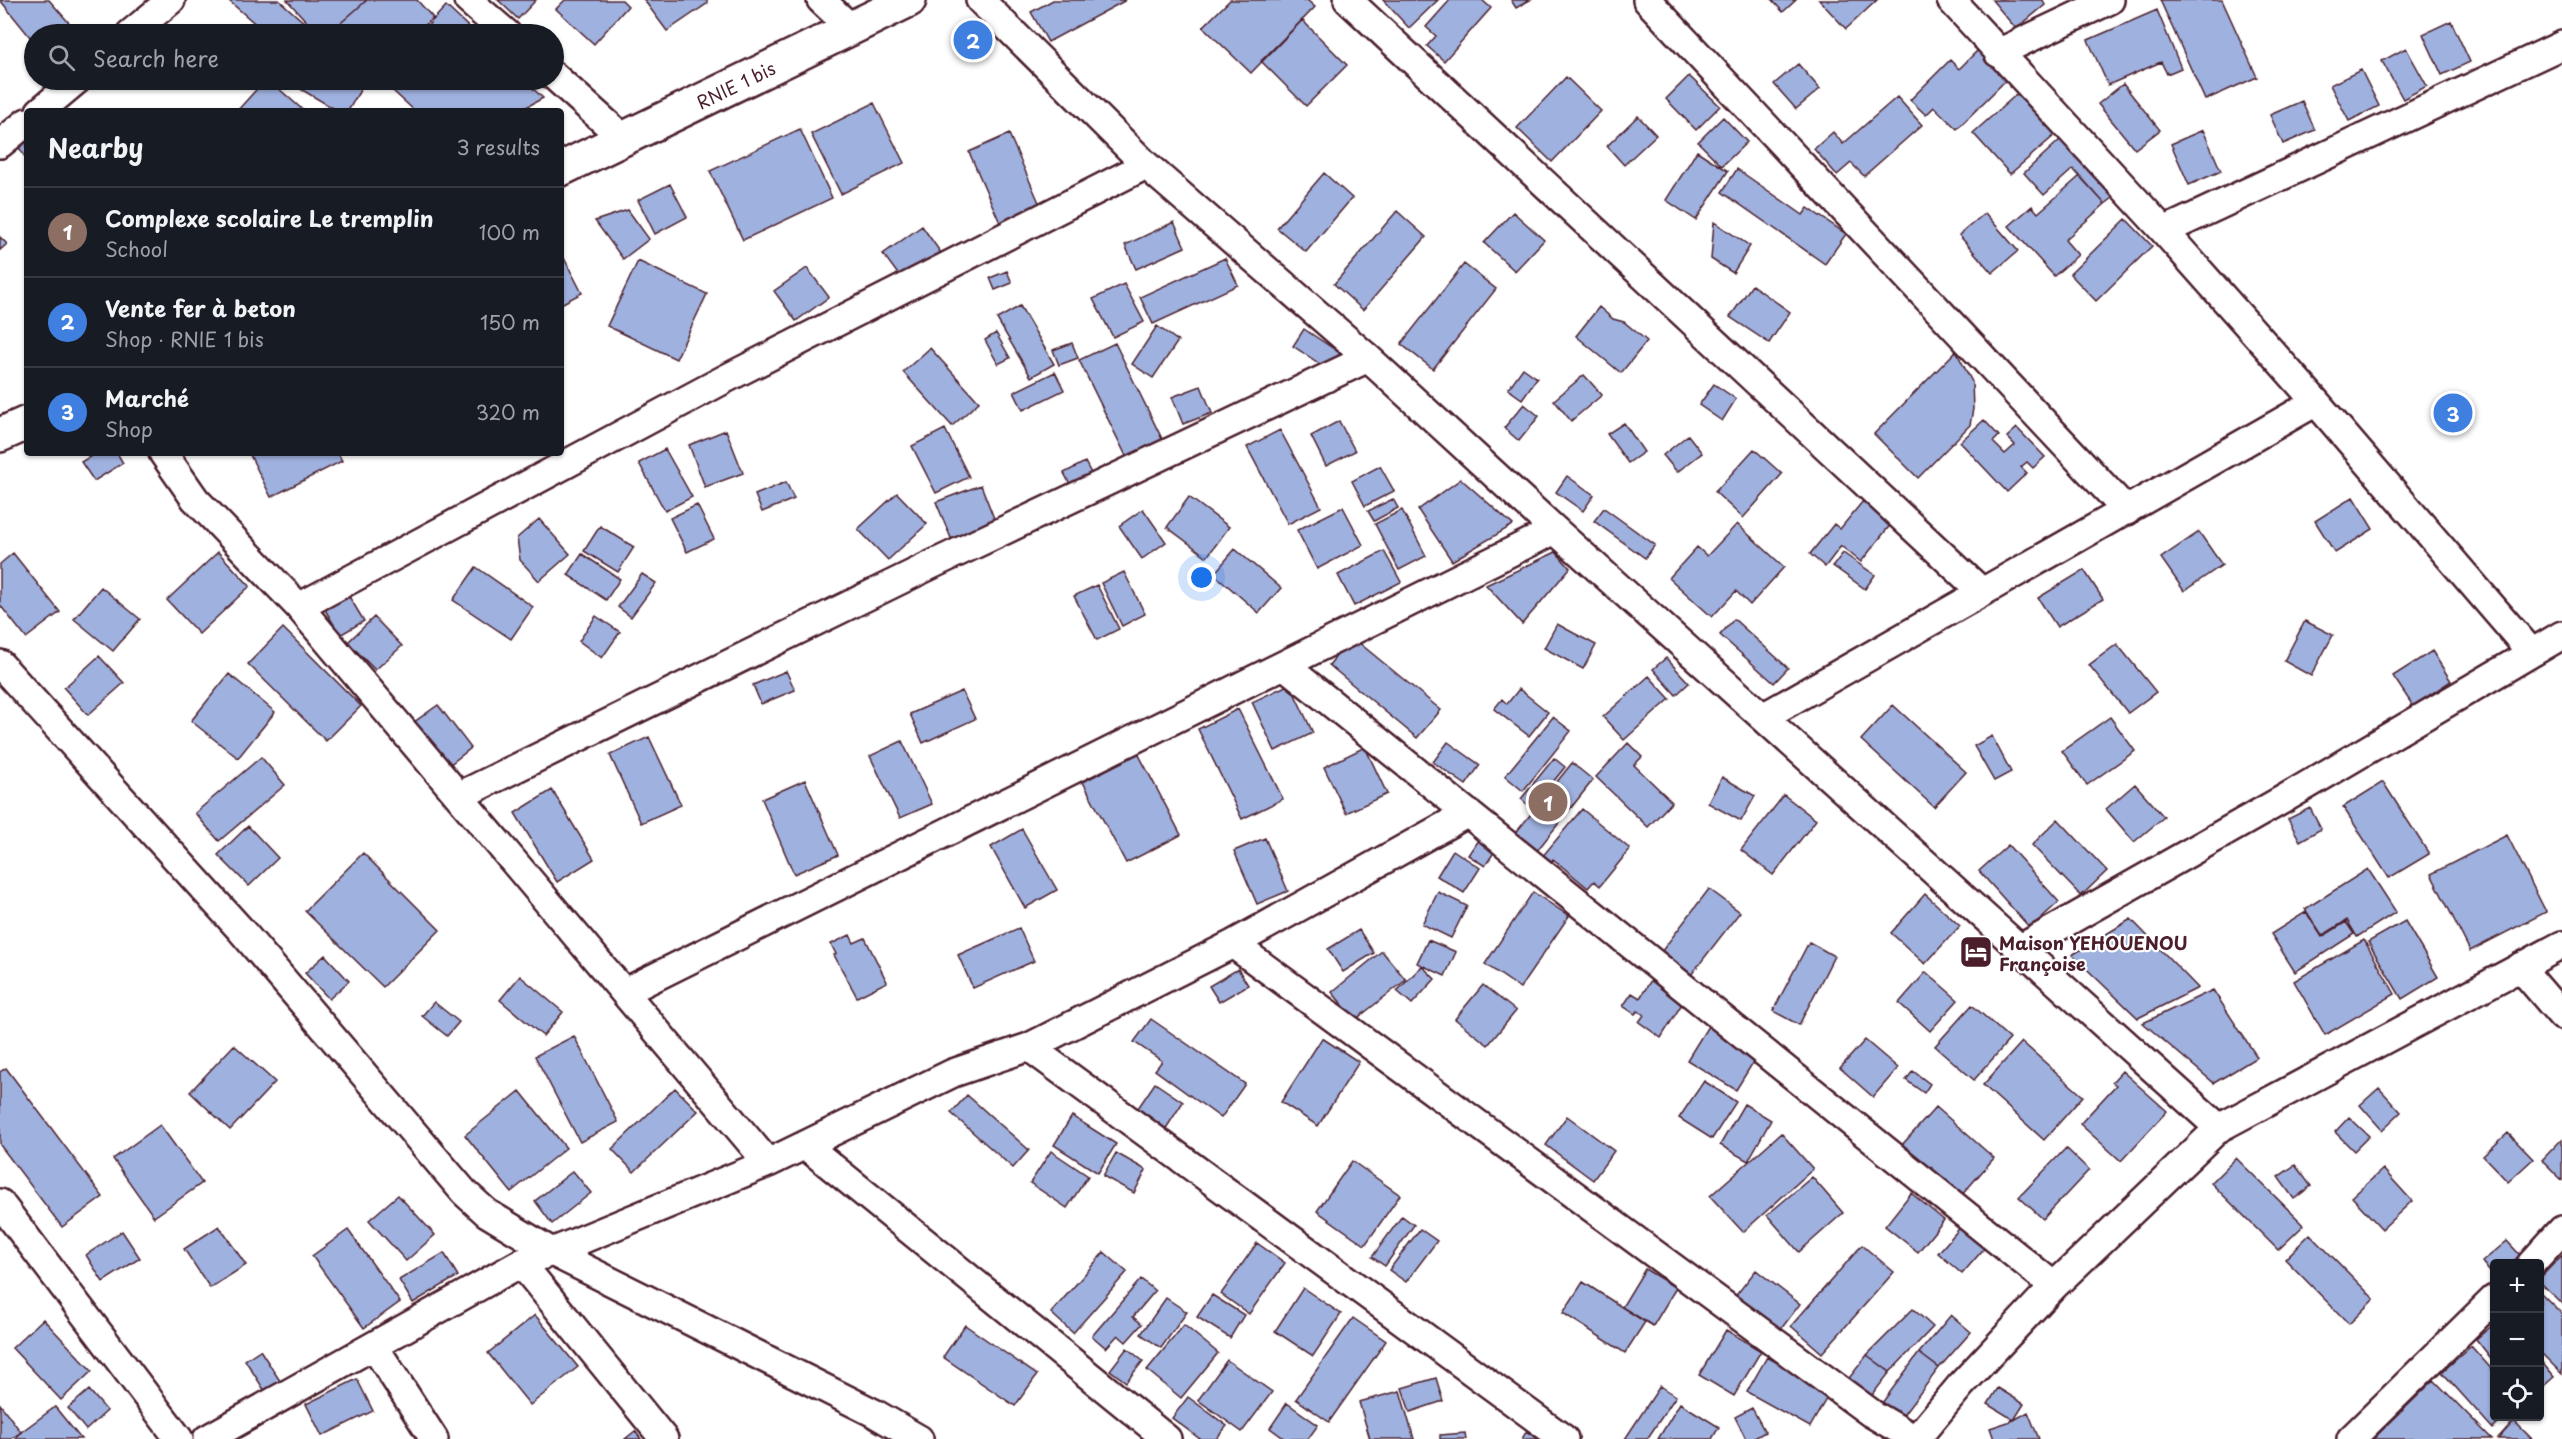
<!DOCTYPE html>
<meta charset="utf-8">
<style>
:root{--surface:#171b24;--page:#242831;--text:#f1f3f6;--muted:#9ea1a6;--line:#363941;--accent:#a6949b}
body{margin:0;font-family:"Playpen Sans",sans-serif;background:var(--page);color:var(--text)}
.controls{position:absolute;right:18px;bottom:18px;display:grid;overflow:hidden;border-radius:6px;box-shadow:0 2px 4px #0004}
.controls button{width:54px;height:54px;display:grid;place-items:center;padding:0;border:0;border-bottom:2px solid var(--line);background:var(--surface);color:var(--text);font:30px sans-serif}
.you{position:absolute;left:1202px;top:578px;width:21px;height:21px;margin:-15px;border:4px solid #fff;border-radius:50%;background:#1a73e8;box-shadow:0 0 0 9px #1a73e833}
.badge{display:grid;place-items:center;width:39px;height:39px;border-radius:50%;background:var(--accent);color:#fff;font-size:20px;font-weight:700}
.pin{position:absolute;translate:-50% -50%;border:3px solid #fff;box-shadow:0 2px 6px #0006}
.list{margin:0;padding:0;list-style:none}
h2{display:flex;justify-content:space-between;align-items:center;height:78px;margin:0;padding:0 24px;font-size:26px}
h2 small{font-size:20px;font-weight:400;color:var(--muted)}
.list li{display:grid;grid-template-columns:39px 1fr auto;gap:18px;align-items:center;box-sizing:border-box;height:90px;padding:0 24px;border-top:2px solid var(--line)}
.list b{display:block;font-size:22px;white-space:nowrap}
.list p{margin:0;font-size:20px;white-space:nowrap;color:var(--muted)}
.list em{font-size:20px;font-style:normal;color:var(--muted)}
.icon{flex:none;width:33px;height:33px;fill:none;stroke:currentColor;stroke-width:2;stroke-linecap:round;stroke-linejoin:round}
.map{position:relative;flex:none;width:2562px;height:1439px;overflow:hidden}
.search{position:absolute;background:var(--surface);box-shadow:0 2px 4px #0004;left:24px;top:24px;width:540px;height:66px;display:flex;align-items:center;gap:15px;box-sizing:border-box;padding:0 21px;border-radius:33px;color:var(--muted);font-size:22px}
.panel{position:absolute;background:var(--surface);box-shadow:0 2px 4px #0004;left:24px;top:108px;width:540px;height:348px;border-radius:6px}
.map>svg:first-child{display:block}
</style>
<div class="map">
<svg width="2562" height="1439" viewBox="0 0 2562 1439">
<rect width="100%" height="100%" fill="#fff"/>
<filter id="ink" filterUnits="userSpaceOnUse"><feTurbulence type="fractalNoise" baseFrequency=".0167" numOctaves="2"/><feDisplacementMap in="SourceGraphic" scale="12" xChannelSelector="R" yChannelSelector="G"/><feConvolveMatrix kernelMatrix="1 2 1 2 8 2 1 2 1" color-interpolation-filters="sRGB"/></filter>
<g filter="url(#ink)">
<path fill="#9fb1df" stroke="#4a1f2b" stroke-width="1.5" d="M0 0H49L79 34H34V42Z
M228 0H279L317 34H267Z
M287 0H367L328 34H318Z
M367 0H417L433 18 415 34H341L335 28Z
M498 0H536L518 19Z
M565 0H622L628 6 594 44 556 9Z
M644 0H706L708 3 667 31Z
M1053 0H1126L1048 42 1031 12Z
M1230 0H1307L1315 7 1251 73 1203 27Z
M1383 0H1438L1409 28Z
M1450 0H1482L1491 8 1444 61 1427 46 1436 36 1426 27Z
M1511 0H1530L1516 8Z
M1772 0H1796L1783 12Z
M1819 0H1877L1846 29Z
M1992 0H2043L2045 5 2016 29Z
M2160 0H2222L2257 77 2205 100Z
M446 6 476 34H420Z
M2157 10 2181 68 2167 74 2161 62 2108 85 2088 40Z
M1302 20 1347 65 1306 106 1261 61Z
M2451 21 2470 62 2442 75 2423 34Z
M257 25 267 34H248Z
M1981 47 2010 76 1957 129 1934 107 1926 115 1910 100 1950 60 1959 69Z
M2406 48 2427 86 2403 99 2382 61Z
M1798 64 1820 89 1796 109 1774 84Z
M2361 70 2379 106 2349 121 2330 85Z
M1689 76 1720 106 1696 130 1666 99Z
M1566 77 1601 111 1552 162 1517 128Z
M265 80H269L304 111H237Z
M301 80H366L348 111H338L297 87Z
M381 80H524L543 98 519 111H415Z
M2123 84 2160 130 2135 149 2098 104Z
M2018 93 2055 135 2010 174 1973 133Z
M1897 97 1922 125 1864 176 1851 163 1837 175 1814 149 1833 132 1843 144Z
M2302 101 2315 130 2283 144 2270 115Z
M874 103 904 163 841 194 811 134Z
M1638 116 1656 135 1624 165 1607 146Z
M1723 117 1747 142 1722 166 1698 142Z
M800 129 832 198 743 240 710 171Z
M2203 130 2221 171 2189 185 2171 144Z
M1009 134 1041 207 1001 225 969 152Z
M27 136V160L16 143Z
M2061 139 2113 198 2105 204 2073 169 2044 195 2024 173Z
M1697 151 1728 171 1696 220 1666 200Z
M1737 169 1803 215 1808 208 1846 234 1825 264 1722 192Z
M1324 173 1352 198 1306 252 1277 228Z
M2080 176 2105 204 2065 240 2078 255 2054 276 2009 226 2032 206 2038 213Z
M670 184 687 217 655 234 638 200Z
M628 210 649 239 623 259 595 221Z
M1397 211 1426 237 1363 310 1334 284Z
M1513 212 1544 240 1515 271 1484 243Z
M1985 213 2018 251 1992 273 1959 235Z
M2126 219 2152 246 2096 301 2070 274Z
M1174 222 1185 247 1136 269 1125 245Z
M1714 222 1750 246 1733 273 1711 259Z
M922 226 941 253 903 281 883 254Z
M0 237 7 244 0 250Z
M564 258 582 293 561 304V260Z
M1225 258 1238 285 1153 324 1140 297Z
M638 261 707 294 676 359 607 326Z
M1464 264 1496 289 1433 369 1401 344Z
M807 268 829 297 796 321 774 291Z
M1007 271 1012 283 995 290 990 278Z
M1124 284 1144 322 1113 337 1093 299Z
M1752 285 1790 312 1769 343 1730 317Z
M1020 306 1054 364 1031 377 997 319Z
M1599 307 1613 319 1624 322 1647 341 1621 373 1576 336Z
M1157 326 1178 341 1153 378 1132 364Z
M1304 329 1340 353 1329 370 1293 346Z
M996 333 1010 358 998 364 985 340Z
M1072 343 1078 358 1059 365 1053 350Z
M1115 343 1164 443 1128 460 1079 360Z
M930 348 979 402 952 426 903 372Z
M1956 351 1972 382 1973 409 1970 425 1918 478 1874 434Z
M1523 368 1537 378 1522 399 1508 389Z
M1055 372 1064 390 1023 410 1014 392Z
M1584 375 1602 395 1571 421 1554 400Z
M1714 384 1736 399 1722 421 1699 405Z
M1201 386 1212 413 1183 424 1172 397Z
M1524 404 1539 416 1519 441 1504 428Z
M1984 420 1999 436 1993 442 2005 454 2015 445 2007 437 2017 428 2045 457 2033 468 2027 462 2021 467 2027 473 2007 492 1960 442Z
M1339 421 1355 451 1326 466 1311 436Z
M1624 423 1644 452 1628 463 1607 434Z
M945 429 969 477 936 493 912 446Z
M726 430 743 473 705 487 689 445Z
M1280 430 1321 507 1288 524 1247 447Z
M1688 435 1702 453 1677 472 1663 455Z
M665 449 692 497 665 511 639 463Z
M1754 449 1782 474 1743 518 1715 492Z
M96 453H117L123 463 94 481 81 462Z
M249 453H338L342 461 271 497Z
M1085 462 1093 477 1072 488 1064 473Z
M1380 466 1394 491 1365 506 1352 481Z
M1567 476 1594 495 1583 511 1556 492Z
M1461 479 1513 525 1452 561 1418 510Z
M786 482 794 499 762 512 755 495Z
M981 485 997 526 953 543 936 502Z
M897 493 927 524 888 560 858 529Z
M1189 497 1229 527 1207 557 1167 527Z
M2353 497 2373 529 2335 553 2315 521Z
M1393 499 1398 508 1374 521 1368 511Z
M1863 501 1891 524 1861 562 1841 546 1825 567 1810 554 1834 524 1840 529Z
M697 505 714 539 687 552 670 518Z
M1343 507 1363 545 1317 569 1297 530Z
M1604 508 1655 545 1645 558 1594 521Z
M1143 509 1166 542 1142 559 1119 526Z
M1402 510 1426 556 1399 570 1375 524Z
M539 519 570 554 539 581 520 560 517 538Z
M1737 524 1784 567 1750 605 1736 591 1712 617 1669 578 1697 547 1707 556Z
M600 526 634 547 618 572 584 551Z
M2199 532 2222 565 2184 591 2161 558Z
M1235 549 1281 588 1259 613 1214 574Z
M1384 551 1401 582 1354 606 1338 575Z
M218 552 250 586 199 634 167 600Z
M1556 552 1570 568 1522 624 1486 585Z
M13 553 60 612 26 638 0 605V564Z
M1843 553 1875 575 1865 589 1833 566Z
M582 554 620 579 606 600 568 575Z
M476 567 533 607 511 639 453 600Z
M2084 570 2103 599 2057 627 2038 598Z
M1124 572 1145 614 1122 626 1101 583Z
M642 574 656 583 631 617 618 607Z
M1097 585 1119 629 1097 640 1074 596Z
M101 587 140 619 113 651 74 619Z
M347 593 364 621 340 635 324 608Z
M596 616 620 632 602 658 579 641Z
M374 617 402 646 375 670 348 642Z
M1734 619 1788 668 1774 683 1720 635Z
M2305 621 2333 635 2311 676 2284 661Z
M1557 624 1596 645 1583 669 1544 648Z
M283 628 361 706 326 741 248 664Z
M1352 637 1441 710 1417 738 1329 665Z
M2117 644 2156 692 2128 713 2089 665Z
M2432 651 2451 681 2413 706 2393 676Z
M99 656 124 683 88 715 64 688Z
M1666 658 1689 683 1676 695 1653 669Z
M786 671 795 690 761 704 753 685Z
M229 674 275 712 238 758 191 721Z
M1649 676 1670 699 1624 740 1603 717Z
M1290 684 1313 733 1275 751 1252 702Z
M1519 689 1548 712 1529 736 1494 709 1502 699 1507 704Z
M962 691 975 719 923 743 910 714Z
M438 705 471 748 444 769 410 725Z
M1893 705 1966 772 1934 807 1861 740Z
M1238 709 1283 799 1242 819 1198 729Z
M1553 717 1571 731 1523 791 1505 776Z
M2110 717 2135 751 2087 785 2062 751Z
M1992 736 2011 772 1994 781 1974 746Z
M649 737 681 805 641 823 610 755Z
M902 741 932 804 900 818 870 756Z
M1448 742 1480 765 1466 785 1433 762Z
M1628 743 1642 757 1634 765 1672 802 1648 827 1596 777Z
M1365 747 1387 794 1346 813 1324 767Z
M1138 753 1181 835 1126 863 1083 782Z
M261 757 285 785 219 841 195 813Z
M1554 758 1565 767 1532 808 1521 799Z
M1572 763 1593 780 1536 852 1514 835Z
M1722 777 1755 796 1741 821 1708 803Z
M805 780 838 855 794 874 762 799Z
M2383 782 2429 854 2389 878 2343 807Z
M2135 784 2164 817 2134 842 2106 809Z
M552 790 594 859 557 882 515 813Z
M1784 795 1816 820 1773 875 1741 850Z
M2310 808 2321 829 2300 841 2288 819Z
M1582 809 1630 849 1600 886 1594 881 1588 888 1553 859 1549 864 1541 858Z
M2058 819 2107 871 2081 896 2032 845Z
M248 826 278 858 249 886 218 855Z
M1022 829 1057 890 1025 908 991 847Z
M2507 835 2546 912 2470 951 2431 874Z
M1265 838 1288 891 1257 904 1234 851Z
M1478 840 1495 851 1485 866 1468 855Z
M2008 845 2059 902 2030 928 1979 871Z
M1453 850 1480 868 1464 893 1437 876Z
M363 853 440 930 383 987 305 911Z
M2368 869 2396 912 2357 937 2347 920 2322 936 2305 909Z
M1709 889 1740 912 1691 975 1661 952Z
M1438 892 1467 906 1451 938 1422 924Z
M1533 892 1569 916 1520 988 1485 964Z
M1925 894 1960 926 1925 964 1891 933Z
M2306 912 2322 937 2346 922 2354 934 2295 972 2271 934Z
M2131 919 2198 988 2138 1018 2072 955Z
M2405 921 2438 977 2402 999 2368 942Z
M1019 928 1034 961 973 988 958 955Z
M1359 930 1374 953 1343 972 1328 949Z
M850 935 854 943 865 938 887 982 857 997 834 955 836 954 831 944Z
M1428 940 1456 952 1445 976 1417 963Z
M2364 940 2395 994 2325 1035 2294 981Z
M1809 942 1834 956 1799 1025 1773 1011Z
M1382 951 1406 980 1355 1020 1332 992Z
M325 955 349 981 329 999 305 973Z
M1422 966 1435 979 1412 1004 1397 991Z
M1238 969 1248 985 1219 1002 1209 986Z
M1926 972 1958 1000 1930 1031 1899 1003Z
M520 976 563 1012 543 1036 500 1000Z
M1651 980 1683 1002 1661 1038 1639 1022 1644 1015 1638 1011 1635 1014 1623 1006 1632 993 1640 998Z
M1483 985 1516 1011 1488 1045 1455 1019Z
M2213 990 2257 1057 2214 1083 2143 1023Z
M434 1002 459 1022 447 1036 422 1016Z
M1972 1005 2010 1039 1974 1080 1935 1046Z
M1151 1019 1245 1084 1221 1118 1155 1070 1162 1061 1134 1042Z
M1708 1026 1757 1056 1736 1090 1687 1060Z
M574 1036 618 1122 580 1142 535 1056Z
M1322 1038 1359 1062 1318 1126 1281 1102Z
M1865 1040 1898 1068 1873 1097 1840 1068Z
M2022 1042 2083 1096 2044 1140 1983 1085Z
M234 1045 275 1082 230 1130 190 1092Z
M6 1068 103 1197 62 1227 0 1145V1072Z
M1913 1071 1930 1084 1924 1093 1906 1080Z
M2122 1071 2167 1111 2121 1161 2080 1124 2116 1085 2112 1082Z
M1704 1081 1736 1102 1712 1139 1679 1118Z
M1155 1083 1183 1102 1165 1130 1136 1111Z
M675 1088 698 1111 634 1172 612 1149Z
M2379 1088 2401 1112 2382 1130 2360 1105Z
M520 1091 566 1148 511 1192 465 1135Z
M967 1095 1029 1150 1013 1168 951 1113Z
M1744 1104 1771 1120 1748 1161 1720 1145Z
M1936 1107 1994 1158 1960 1197 1901 1146Z
M1072 1116 1116 1144 1098 1173 1054 1145Z
M1567 1116 1614 1151 1593 1180 1546 1145Z
M2349 1117 2369 1136 2354 1151 2335 1132Z
M160 1125 202 1183 154 1217 113 1159Z
M1781 1133 1813 1169 1743 1232 1710 1196Z
M2508 1133 2533 1159 2508 1182 2483 1156Z
M2562 1139V1180L2542 1160Z
M2066 1148 2089 1170 2043 1219 2019 1197Z
M1051 1151 1088 1176 1067 1208 1030 1183Z
M1116 1153 1146 1170 1134 1193 1103 1176Z
M2236 1158 2304 1225 2278 1250 2211 1183Z
M1352 1161 1400 1195 1365 1245 1317 1211Z
M2295 1165 2311 1186 2294 1199 2278 1177Z
M2383 1169 2412 1201 2382 1229 2352 1197Z
M573 1171 591 1193 552 1224 535 1201Z
M1812 1177 1843 1213 1799 1252 1767 1215Z
M1911 1193 1944 1220 1918 1252 1885 1226Z
M398 1195 435 1235 406 1261 369 1220Z
M1402 1216 1414 1225 1385 1266 1372 1257Z
M1964 1223 1988 1244 1962 1274 1938 1253Z
M219 1226 246 1265 210 1288 184 1249Z
M1420 1229 1437 1241 1406 1282 1389 1270Z
M348 1230 400 1302 364 1328 312 1256Z
M122 1231 140 1258 103 1282 86 1255Z
M2310 1234 2374 1299 2349 1324 2285 1259Z
M2507 1241 2520 1255 2510 1264H2494V1277L2482 1262Z
M1257 1243 1285 1263 1249 1314 1221 1294Z
M1862 1245 1894 1272 1822 1353 1791 1326Z
M1104 1252 1127 1272 1073 1333 1051 1313Z
M444 1253 458 1276 413 1303 399 1280Z
M2562 1255V1304L2540 1282V1278Z
M1645 1269 1676 1288 1653 1326 1622 1307Z
M1756 1270 1800 1304 1778 1333 1733 1299Z
M1141 1279 1155 1291 1133 1317 1142 1324 1126 1342 1118 1335 1106 1348 1092 1336Z
M1583 1282 1645 1322 1625 1353 1563 1313Z
M1303 1288 1341 1314 1313 1356 1275 1331Z
M2540 1292 2562 1314V1374L2540 1352Z
M1212 1295 1244 1315 1230 1338 1197 1317Z
M1166 1298 1187 1312 1161 1348 1141 1334Z
M1913 1309 1933 1327 1890 1372 1867 1355Z
M535 1315 578 1367 530 1405 488 1353Z
M1951 1315 1971 1332 1939 1368 1919 1353Z
M1353 1318 1386 1341 1329 1422 1296 1399Z
M43 1319 92 1371 61 1400 12 1348Z
M2494 1324V1362L2476 1339Z
M965 1325 1037 1375 1015 1406 943 1357Z
M1184 1325 1218 1353 1181 1398 1147 1370Z
M1726 1330 1761 1351 1734 1396 1699 1375Z
M2471 1346 2494 1372V1416H2506L2493 1429 2442 1372Z
M1127 1348 1143 1361 1126 1382 1110 1370Z
M260 1350 284 1387 268 1396 245 1360Z
M1919 1353 1939 1368 1898 1422 1879 1407Z
M1867 1355 1890 1372 1869 1399 1846 1382Z
M1767 1357 1830 1392 1810 1427 1747 1392Z
M1227 1360 1272 1392 1242 1432 1198 1400Z
M2540 1360 2554 1377 2540 1389Z
M1436 1378 1443 1401 1410 1412 1402 1388Z
M357 1379 373 1411 322 1436 306 1404Z
M2434 1380 2492 1439H2373Z
M1660 1386 1676 1396 1647 1439H1625Z
M1998 1388 2024 1404 2014 1420 1988 1404Z
M89 1390 107 1411 86 1430 68 1408Z
M1400 1391 1414 1439H1370L1359 1402Z
M1188 1397 1227 1426 1216 1439H1200L1172 1418Z
M1287 1403 1318 1425 1308 1439H1285L1270 1428Z
M1680 1403 1719 1427 1712 1439H1658Z
M0 1404 21 1432 11 1439H0Z
M55 1407 81 1439H16L21 1432Z
M1752 1408 1765 1432 1753 1439H1746L1735 1417Z
M2028 1412 2039 1439H1994L1990 1428 2014 1420Z
M2514 1421 2532 1439H2498Z
M635 1431 641 1439H625Z
M1526 1432 1541 1439H1522Z
M1465 1433 1466 1439H1440V1435Z"/>
<g fill="none" stroke-linecap="round" stroke-linejoin="round">
<defs>
<path id="minor" d="M468 0 507 34
M821 0 851 28
M980 0 1146 165 1368 358 1555 530 2219 1128
M1348 0 1982 592
M1647 0 2127 511
M1951 0 2164 231 2316 402 2531 652
M130 34 171 0
M1998 53 2110 0
M554 76 624 139
M40 111 77 80
M0 144 27 122
M2164 231 2562 45
M163 453 195 499 299 607 768 1163
M299 607 727 378 1146 165
M0 664 240 929 464 1192 487 1213 552 1252 874 1413 919 1439
M1284 665 2054 1286
M1763 717 2316 402
M459 796 929 566 1368 358
M1233 944 1871 1413 1915 1439
M2021 948 2282 800 2562 635
M2520 967 2562 1016
M625 992 1555 530
M1029 1047 1564 1439
M805 1145 1167 1439
M0 1203 179 1439
M521 1263 664 1439
M2531 1264 2562 1230
M374 1346 434 1439
M207 1439 521 1263 552 1252 768 1163 953 1073 1029 1047 1233 944 1468 813
M1916 1439 1961 1385 2054 1286 2219 1128 2562 945
M2351 1439 2494 1299"/>
<g id="major">
<path id="s1" d="M561 169 909 0"/>
<path d="M0 435 27 423"/>
</g>
</defs>
<use href="#minor" stroke="#4a1f2b" stroke-width="32"/>
<use href="#major" stroke="#4a1f2b" stroke-width="38"/>
<use href="#minor" stroke="#fff" stroke-width="27"/>
<use href="#major" stroke="#fff" stroke-width="33"/>
</g>
</g>
<defs>
<symbol id="hotel-square" viewBox="-11 -11 22 22"><rect x="-9" y="-9" width="18" height="18" rx="4" fill="#4a1f2b" stroke="#fff"/><path d="M-6-4.5h1.5V1H6V5H4.5V3h-9V5H-6ZM-4 0a1.8 1.8 0 1 1 3.6 0ZM.5 0V-2.5h3Q6-2.5 6 0Z" fill="#fff"/></symbol>
</defs>
<g fill-rule="evenodd">
<use href="#hotel-square" x="1957" y="933" width="38" height="38"/>
</g>
<g text-anchor="middle" dominant-baseline="central" stroke-width="4.5" stroke-linejoin="round" paint-order="stroke">
<g font-size="18" fill="#4a1f2b" stroke="#fff">
<text stroke="none"><textPath href="#s1" startOffset="194">RNIE 1 bis</textPath></text>
</g>
<g font-size="18" font-weight="bold" fill="#4a1f2b" stroke="#fff" text-anchor="start">
<text x="1999" y="942">Maison YEHOUENOU<tspan x="1999" dy="21">Françoise</tspan></text>
</g>
</g>
</svg>
<div class="controls">
<button>+</button>
<button>−</button>
<button><svg class="icon" aria-label="locate" viewBox="0 0 24 24"><circle cx="12" cy="12" r="6"/><path d="M12 2v4M12 18v4M2 12h4M18 12h4"/></svg></button>
</div>
<div class="you"></div>
<div class="pin badge" style="left:1548px;top:802px;background:#8d6e63">1</div>
<div class="pin badge" style="left:973px;top:40px;background:#3f7fe0">2</div>
<div class="pin badge" style="left:2453px;top:413px;background:#3f7fe0">3</div>
<div class="search"><svg class="icon" aria-label="search" viewBox="0 0 24 24"><circle cx="10" cy="10" r="6"/><path d="M15 15l6 6"/></svg>Search here</div>
<section class="panel">
<h2>Nearby<small>3 results</small></h2>
<ul class="list">
<li><span class="badge" style="background:#8d6e63">1</span><div><b>Complexe scolaire Le tremplin</b><p>School</p></div><em>100 m</em></li>
<li><span class="badge" style="background:#3f7fe0">2</span><div><b>Vente fer à beton</b><p>Shop · RNIE 1 bis</p></div><em>150 m</em></li>
<li><span class="badge" style="background:#3f7fe0">3</span><div><b>Marché</b><p>Shop</p></div><em>320 m</em></li>
</ul>
</section>
</div>
